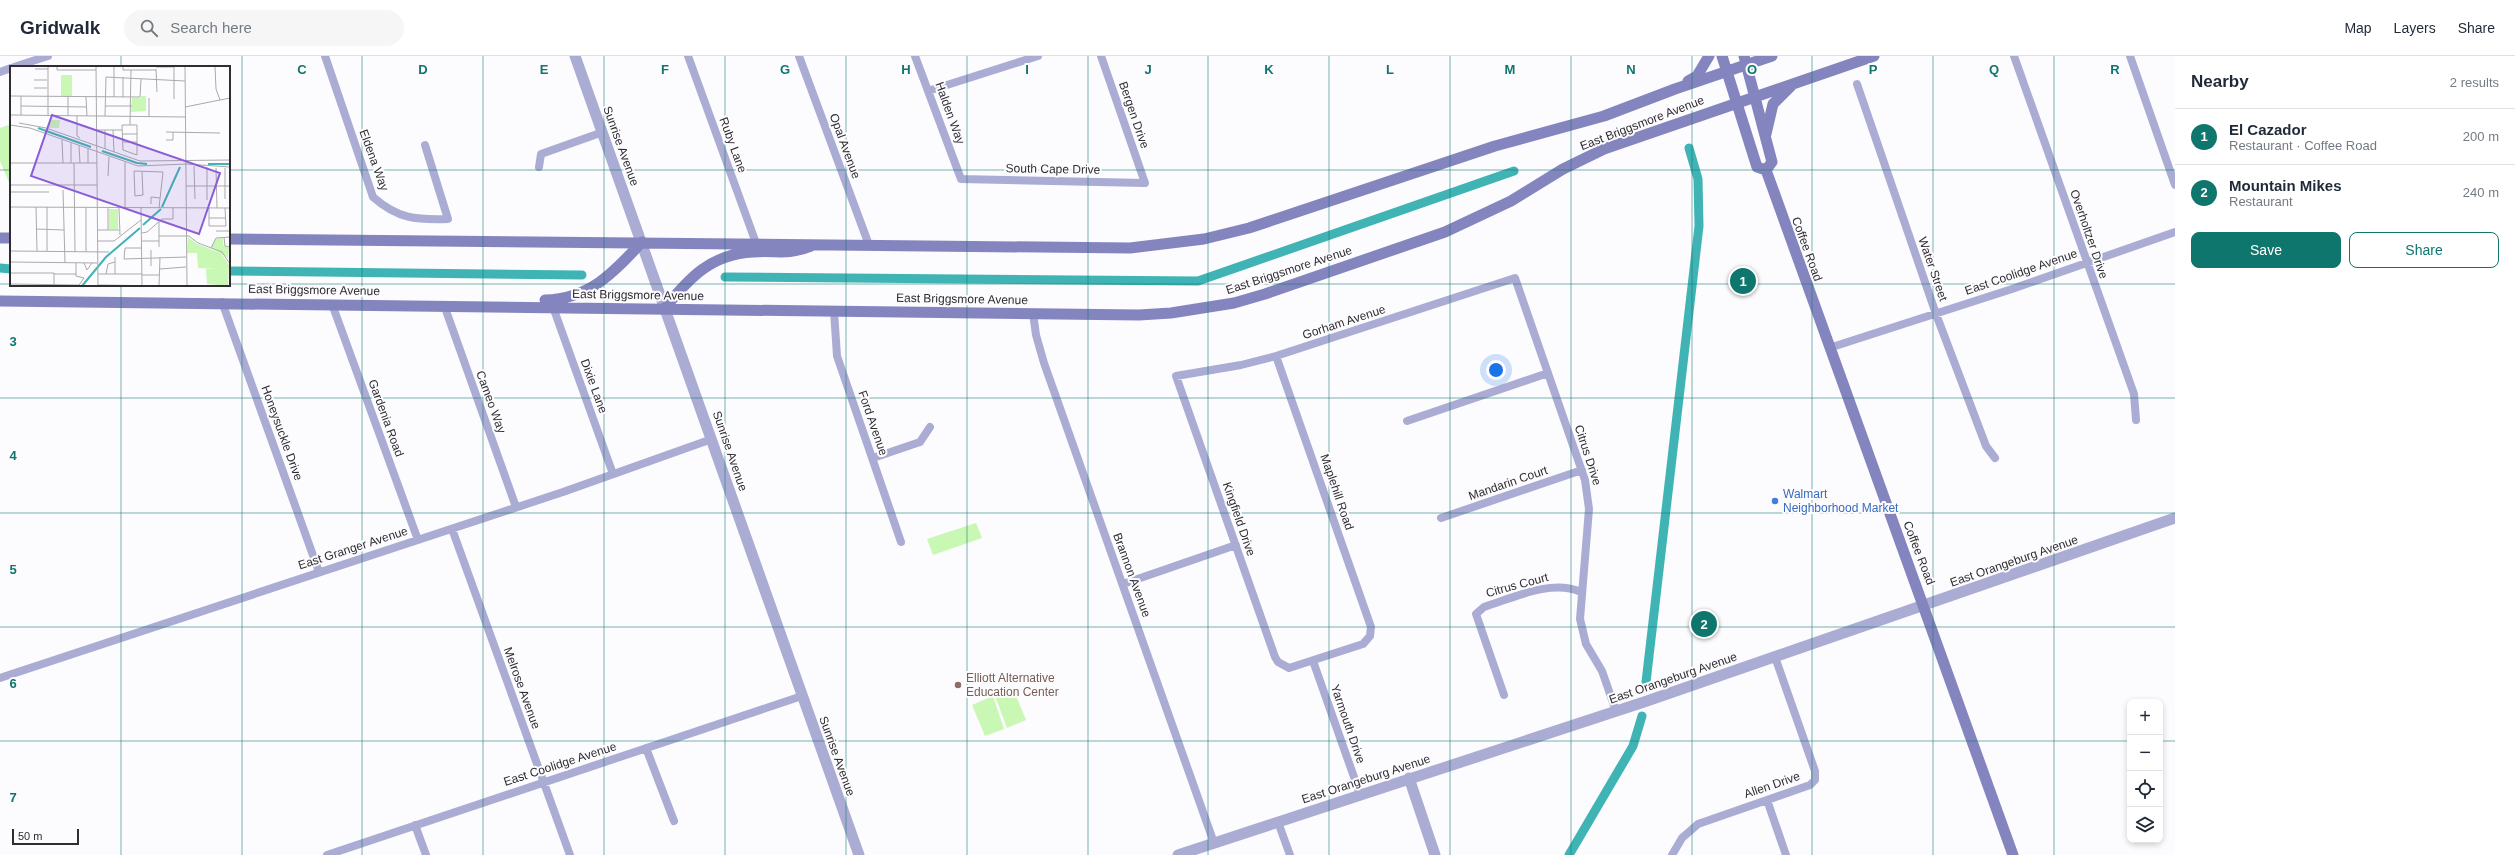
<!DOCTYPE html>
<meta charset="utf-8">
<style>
:root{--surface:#fff;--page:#f6f6f7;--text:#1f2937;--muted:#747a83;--line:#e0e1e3;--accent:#0f766e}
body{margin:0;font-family:Helvetica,sans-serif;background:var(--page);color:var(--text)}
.controls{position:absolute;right:12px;bottom:12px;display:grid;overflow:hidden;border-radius:8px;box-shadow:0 2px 6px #0003}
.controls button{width:36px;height:36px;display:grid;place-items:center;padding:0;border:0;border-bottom:1px solid var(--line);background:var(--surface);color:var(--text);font:20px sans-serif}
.scale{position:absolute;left:12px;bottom:10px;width:67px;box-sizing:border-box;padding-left:4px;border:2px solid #2f2d32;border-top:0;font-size:11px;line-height:14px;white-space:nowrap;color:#2f2d32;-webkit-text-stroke:3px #fcfbfe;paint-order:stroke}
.you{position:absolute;left:1496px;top:314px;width:14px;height:14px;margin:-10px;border:3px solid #fff;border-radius:50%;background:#1a73e8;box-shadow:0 0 0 6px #1a73e833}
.badge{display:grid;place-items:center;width:26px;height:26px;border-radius:50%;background:var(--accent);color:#fff;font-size:13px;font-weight:700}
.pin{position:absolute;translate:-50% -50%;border:2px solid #fff;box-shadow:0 1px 4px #0006}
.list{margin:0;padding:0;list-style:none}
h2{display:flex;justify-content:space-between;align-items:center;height:52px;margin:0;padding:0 16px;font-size:17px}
h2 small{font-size:13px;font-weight:400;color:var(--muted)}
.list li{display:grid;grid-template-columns:26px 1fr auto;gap:12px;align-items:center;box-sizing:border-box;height:56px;padding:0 16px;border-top:1px solid var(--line)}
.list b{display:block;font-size:15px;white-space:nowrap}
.list p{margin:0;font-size:13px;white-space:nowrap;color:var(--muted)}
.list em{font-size:13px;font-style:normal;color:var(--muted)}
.actions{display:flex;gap:8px;padding:12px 16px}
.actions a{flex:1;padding:9px 0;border:1px solid var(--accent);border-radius:8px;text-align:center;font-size:14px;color:var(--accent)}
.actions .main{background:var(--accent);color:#fff}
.icon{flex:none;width:22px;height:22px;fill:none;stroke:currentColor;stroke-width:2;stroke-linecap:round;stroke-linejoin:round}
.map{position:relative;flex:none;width:2175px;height:799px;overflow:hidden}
header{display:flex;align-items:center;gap:24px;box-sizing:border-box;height:56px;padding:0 20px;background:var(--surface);border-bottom:1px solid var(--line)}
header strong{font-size:19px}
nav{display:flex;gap:22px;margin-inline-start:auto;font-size:14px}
.search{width:280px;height:36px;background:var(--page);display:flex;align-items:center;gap:10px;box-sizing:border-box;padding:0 14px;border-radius:22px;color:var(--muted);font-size:15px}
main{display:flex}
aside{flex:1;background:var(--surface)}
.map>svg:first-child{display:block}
</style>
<header>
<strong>Gridwalk</strong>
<div class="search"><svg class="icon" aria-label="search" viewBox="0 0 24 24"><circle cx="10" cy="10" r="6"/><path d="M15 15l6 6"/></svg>Search here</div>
<nav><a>Map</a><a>Layers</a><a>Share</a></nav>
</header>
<main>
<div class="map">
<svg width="2175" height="799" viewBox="0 0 2175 799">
<rect width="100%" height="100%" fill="#fcfbfe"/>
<path fill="#c9f7b4" d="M11 68V131L0 105V72Z
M976 467 982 482 933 499 927 483Z
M1013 632 1026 664 1007 672 995 640Z
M993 640 1004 673 985 680 972 649Z"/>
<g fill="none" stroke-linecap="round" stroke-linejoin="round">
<path stroke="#40b4b5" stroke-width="9" d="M0 212 11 213
M229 215 582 219
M725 221 1198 225 1514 115
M1646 626 1699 170 1698 123 1689 92
M1569 799 1633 690 1642 660"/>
<path stroke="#aaacd4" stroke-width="8" d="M325 0 373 141C398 163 416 164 448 163L425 89
M688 0 756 187
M799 0 869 189
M915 0 961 123 1145 127 1101 0
M2014 0 2134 338 2136 364
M2130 0 2175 129
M14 11 48 0
M0 16 11 12
M1857 28 1936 258 1986 390 1995 402
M928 35 1038 0
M539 111 541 98 603 76
M222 246 319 516
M332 248 418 484
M444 249 516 451
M553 251 613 418
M834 255 837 300 901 486
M1033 257 1036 279 1044 307 1214 787
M1829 292 2012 233 2175 176
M1276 300 1371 571 1370 580 1363 588 1289 612 1278 606 1275 601 1176 320 1241 309 1276 300 1515 222 1585 424 1589 453 1580 563 1586 588 1602 615 1616 655
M1407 365 1548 317
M873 402 920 386 930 371
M1441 462 1582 414
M452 473 570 799
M1123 528 1236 489
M1313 605 1360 738
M0 622 563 436 712 383
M1504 639 1476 558 1484 551C1513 542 1551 523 1581 536
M646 692 674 765
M1767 744 1786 799
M1278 766 1290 799
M415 769 426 799
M327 799 802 640
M1672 799 1682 782 1698 768 1810 729 1815 724V715L1775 601"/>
<path stroke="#aaacd4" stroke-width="11" d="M575 0 859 799
M1409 722 1435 799
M1178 799 1647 645 2175 462"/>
<path stroke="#8485bf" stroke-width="11" d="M1722 0 1757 111 1766 114
M1744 0 1772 106 1766 114
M1688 25 1697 20 1709 0
M1766 78 1773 48 1791 30
M1766 114 2013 799
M0 182H11
M229 183 1130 192 1204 183 1249 172 1495 90 1604 60 1675 33 1772 0
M545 244C590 243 614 216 642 186
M0 245 1139 259 1171 257 1234 247 1265 238 1445 176 1511 145 1563 113 1604 93 1874 0
M665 252C689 222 711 198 753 196 778 194 785 200 811 190"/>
</g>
<path fill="none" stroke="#0f766e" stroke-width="1" stroke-opacity="0.55" d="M121 0V11M242 0V799M362 0V799M483 0V799M604 0V799M725 0V799M846 0V799M967 0V799M1088 0V799M1208 0V799M1329 0V799M1450 0V799M1571 0V799M1692 0V799M1812 0V799M1933 0V799M2054 0V799M0 114H11M229 114H2175M0 228H11M229 228H2175M121 229V799M0 342H2175M0 457H2175M0 571H2175M0 685H2130M2160 685H2175"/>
<circle fill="#3f7fe0" stroke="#fcfbfe" stroke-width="1.5" cx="1775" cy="445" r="4"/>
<circle fill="#8d6e63" stroke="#fcfbfe" stroke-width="1.5" cx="958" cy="629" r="4"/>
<g text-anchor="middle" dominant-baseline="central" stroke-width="4" stroke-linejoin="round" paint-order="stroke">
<g font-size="12" fill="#2f2d32" stroke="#fcfbfe">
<text transform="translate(950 57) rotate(70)">Halden Way</text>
<text transform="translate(1134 59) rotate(71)">Bergen Drive</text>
<text transform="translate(1642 67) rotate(-21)">East Briggsmore Avenue</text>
<text transform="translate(733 89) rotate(70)">Ruby Lane</text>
<text transform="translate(621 90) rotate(70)">Sunrise Avenue</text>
<text transform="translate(845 90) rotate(70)">Opal Avenue</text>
<text transform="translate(374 104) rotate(70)">Eldena Way</text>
<text transform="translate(1053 113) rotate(1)">South Cape Drive</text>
<text transform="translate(2089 178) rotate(71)">Overholtzer Drive</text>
<text transform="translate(1807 193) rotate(70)">Coffee Road</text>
<text transform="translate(1933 213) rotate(71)">Water Street</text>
<text transform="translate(1289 214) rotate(-18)">East Briggsmore Avenue</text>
<text transform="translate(2021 216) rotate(-19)">East Coolidge Avenue</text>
<text transform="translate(314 234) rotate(1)">East Briggsmore Avenue</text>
<text transform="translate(638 239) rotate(1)">East Briggsmore Avenue</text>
<text transform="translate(962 243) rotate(1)">East Briggsmore Avenue</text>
<text transform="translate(1344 266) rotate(-18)">Gorham Avenue</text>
<text transform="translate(594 330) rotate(70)">Dixie Lane</text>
<text transform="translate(491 346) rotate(70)">Cameo Way</text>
<text transform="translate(386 362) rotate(70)">Gardenia Road</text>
<text transform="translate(873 367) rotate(71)">Ford Avenue</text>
<text transform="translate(282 377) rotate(70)">Honeysuckle Drive</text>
<text transform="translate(730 395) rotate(71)">Sunrise Avenue</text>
<text transform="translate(1588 399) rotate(72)">Citrus Drive</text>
<text transform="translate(1508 427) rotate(-19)">Mandarin Court</text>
<text transform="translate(1337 436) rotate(71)">Maplehill Road</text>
<text transform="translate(1239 463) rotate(71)">Kingfield Drive</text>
<text transform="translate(353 492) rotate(-18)">East Granger Avenue</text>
<text transform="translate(1919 497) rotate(69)">Coffee Road</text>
<text transform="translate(2014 505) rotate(-19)">East Orangeburg Avenue</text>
<text transform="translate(1132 519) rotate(70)">Brannon Avenue</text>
<text transform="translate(1517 529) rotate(-15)">Citrus Court</text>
<text transform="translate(1673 622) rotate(-19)">East Orangeburg Avenue</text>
<text transform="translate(522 632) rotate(70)">Melrose Avenue</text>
<text transform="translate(1348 668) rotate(71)">Yarmouth Drive</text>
<text transform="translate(837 700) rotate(70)">Sunrise Avenue</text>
<text transform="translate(560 708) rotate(-18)">East Coolidge Avenue</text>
<text transform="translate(1366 723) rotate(-18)">East Orangeburg Avenue</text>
<text transform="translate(1772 729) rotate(-19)">Allen Drive</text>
</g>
<g font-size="12" fill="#366cbe" stroke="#fcfbfe" text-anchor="start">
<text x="1783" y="438">Walmart<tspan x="1783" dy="14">Neighborhood Market</tspan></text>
</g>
<g font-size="12" fill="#785e54" stroke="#fcfbfe" text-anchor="start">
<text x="966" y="622">Elliott Alternative<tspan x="966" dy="14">Education Center</tspan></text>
</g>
</g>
<g transform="translate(10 10)">
<rect width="220" height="220" fill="#fcfbfe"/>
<path d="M51 9H62V30H51ZM131 30H136V45L121 46 122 32H131ZM39 54H50L49 62H39ZM99 143H108V163H99ZM178 171 187 178 211 187 219 199 218 220 197 218 196 203H206L188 202 187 187H177ZM213 172V179L219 182 218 192 201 181 206 173Z" fill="#c9f7b4"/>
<path fill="none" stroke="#40b4b5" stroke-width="2" d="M28 62 81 81M92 85 127 97 137 98M198 98H220M152 141 170 101M133 159 151 143M72 220 96 191 130 162"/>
<path fill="none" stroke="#aaa9ac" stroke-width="1" d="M47 0V4H86M86 0 88 220M104 0V31M113 0V4H146M175 0 177 220M205 0 206 23 210 34M146 1H164V33M25 3H38M146 3 147 26M113 11V31M24 14H37M24 22H37M0 30 130 31 131 13M11 30V49M58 31V50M76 31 77 50M139 32V51M11 40 77 41M95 40H122M175 41 220 32M0 49 175 51M38 50V0M67 50V70L70 72M95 50 96 11 175 15M9 57 36 62 130 95 220 94M0 59 20 62 128 100 176 98 220 101M112 59H127V89L113 84ZM120 59 121 4M86 64H112M95 64V83M103 64 104 86M156 66 210 67M112 68H127M52 74 53 97M156 74H163V66M113 76H127M61 77V97M69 80 70 97M78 83V97M0 97H87M64 97 65 186M184 100 185 133M206 102 207 142M215 102V133M132 106 133 129 125 130 124 105 153 106 149 142M98 110 99 91M0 119H87M176 120H220M53 124 55 197M0 126H39M197 134V101M141 138V131L150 132M0 141 220 142M26 141 27 185M76 141V186M98 142V164M109 142 110 169M115 142V96M131 142 132 220M199 142V160H216L215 142M199 152H216M149 156V181M26 163 54 164M87 164H109M206 165H219M132 167 137 166 152 153H163V142M149 170H179L188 177 212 186 220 198M214 171 215 180 220 181M87 175H104L131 154M132 175H149M132 182H115L114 193 176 191M201 182 206 172 220 171M0 185 99 186M37 185V141M105 191V208M0 196 87 197M74 197 77 204 82 197M141 200V184M150 203 176 201M0 207H44V219M44 208H66M88 208H132M96 208 98 198 105 196M132 209H149M0 218 69 219 74 212 66 210V197M88 219 159 220M149 220 150 191"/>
<path fill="#895dd7" fill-opacity="0.15" stroke="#895dd7" stroke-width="2" d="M42 49 210 107 189 168 21 110Z"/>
<rect width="220" height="220" fill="none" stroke="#2f2d32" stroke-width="2"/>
</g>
<g font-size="13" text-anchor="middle" font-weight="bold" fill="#0f766e" stroke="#fcfbfe" stroke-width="4" stroke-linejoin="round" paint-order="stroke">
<text x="302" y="18">C</text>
<text x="423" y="18">D</text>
<text x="544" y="18">E</text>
<text x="665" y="18">F</text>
<text x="785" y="18">G</text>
<text x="906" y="18">H</text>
<text x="1027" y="18">I</text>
<text x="1148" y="18">J</text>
<text x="1269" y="18">K</text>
<text x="1390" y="18">L</text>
<text x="1510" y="18">M</text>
<text x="1631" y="18">N</text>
<text x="1752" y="18">O</text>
<text x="1873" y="18">P</text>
<text x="1994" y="18">Q</text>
<text x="2115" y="18">R</text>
<text x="13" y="290">3</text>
<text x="13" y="404">4</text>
<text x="13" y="518">5</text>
<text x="13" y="632">6</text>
<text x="13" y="746">7</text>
</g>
</svg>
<div class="controls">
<button>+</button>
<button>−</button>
<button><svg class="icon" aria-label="locate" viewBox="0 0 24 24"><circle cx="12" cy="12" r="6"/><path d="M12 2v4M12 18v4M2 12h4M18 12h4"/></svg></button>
<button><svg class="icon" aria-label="layers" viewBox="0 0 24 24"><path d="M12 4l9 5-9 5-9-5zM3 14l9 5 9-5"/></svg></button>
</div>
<div class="scale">50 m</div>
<div class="you"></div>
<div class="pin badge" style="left:1743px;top:225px">1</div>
<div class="pin badge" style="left:1704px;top:568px">2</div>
</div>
<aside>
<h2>Nearby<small>2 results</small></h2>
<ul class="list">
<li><span class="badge">1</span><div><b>El Cazador</b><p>Restaurant · Coffee Road</p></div><em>200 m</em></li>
<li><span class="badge">2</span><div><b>Mountain Mikes</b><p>Restaurant</p></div><em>240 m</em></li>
</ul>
<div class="actions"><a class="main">Save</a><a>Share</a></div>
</aside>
</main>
